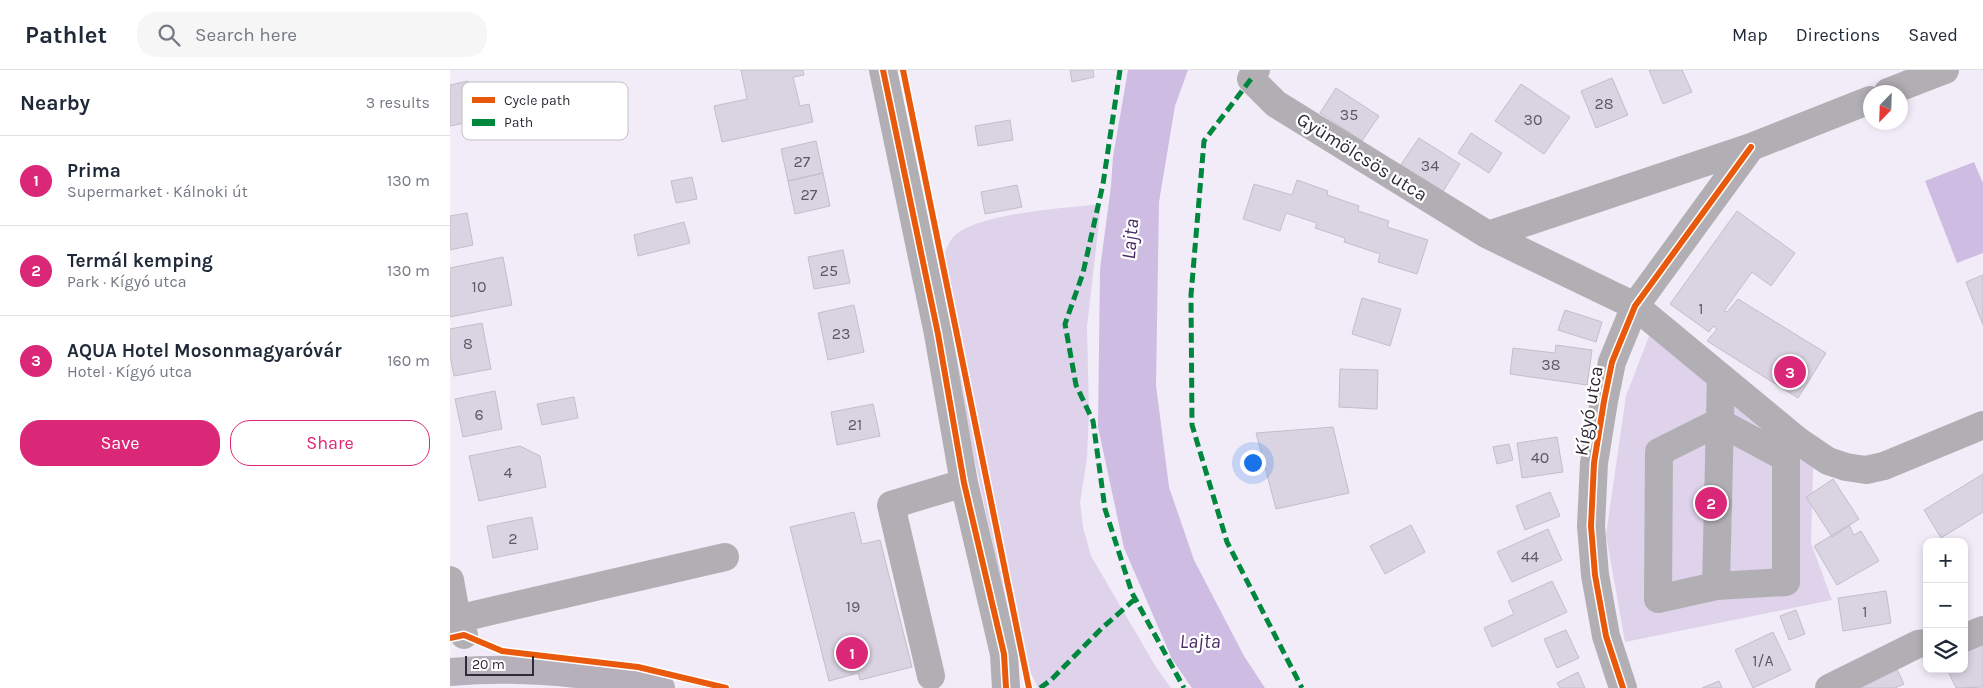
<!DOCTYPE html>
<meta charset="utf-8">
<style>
:root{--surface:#fff;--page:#f6f6f7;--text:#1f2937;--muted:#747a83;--line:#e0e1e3;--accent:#db2777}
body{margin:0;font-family:Karla,sans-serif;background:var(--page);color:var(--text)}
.controls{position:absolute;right:15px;bottom:15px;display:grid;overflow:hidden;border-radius:10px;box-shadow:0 2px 8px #0003}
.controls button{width:45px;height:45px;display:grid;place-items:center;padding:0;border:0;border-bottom:1px solid var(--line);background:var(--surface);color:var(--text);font:25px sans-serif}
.compass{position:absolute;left:1413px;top:15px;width:45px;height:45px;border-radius:50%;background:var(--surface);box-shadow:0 2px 8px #0003;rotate:203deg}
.scale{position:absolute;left:15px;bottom:12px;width:69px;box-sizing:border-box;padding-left:5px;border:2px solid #302b36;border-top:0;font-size:14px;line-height:18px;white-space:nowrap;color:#302b36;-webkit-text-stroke:4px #fff;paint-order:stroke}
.you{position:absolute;left:802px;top:392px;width:18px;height:18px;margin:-12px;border:4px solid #fff;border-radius:50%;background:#1a73e8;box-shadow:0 0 0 8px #1a73e833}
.badge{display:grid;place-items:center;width:32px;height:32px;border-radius:50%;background:var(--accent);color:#fff;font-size:16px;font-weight:700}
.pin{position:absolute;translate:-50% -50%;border:2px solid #fff;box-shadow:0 1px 5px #0006}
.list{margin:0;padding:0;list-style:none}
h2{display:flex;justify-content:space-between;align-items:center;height:65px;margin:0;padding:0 20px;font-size:21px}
h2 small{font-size:16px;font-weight:400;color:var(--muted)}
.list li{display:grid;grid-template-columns:32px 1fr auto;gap:15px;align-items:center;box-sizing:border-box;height:90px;padding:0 20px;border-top:1px solid var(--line)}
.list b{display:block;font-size:19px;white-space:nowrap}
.list p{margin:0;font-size:16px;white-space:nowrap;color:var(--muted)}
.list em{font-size:16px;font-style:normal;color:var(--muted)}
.actions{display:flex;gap:10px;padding:15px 20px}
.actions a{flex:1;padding:11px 0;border:1px solid var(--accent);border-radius:20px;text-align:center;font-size:18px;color:var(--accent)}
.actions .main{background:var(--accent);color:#fff}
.icon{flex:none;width:28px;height:28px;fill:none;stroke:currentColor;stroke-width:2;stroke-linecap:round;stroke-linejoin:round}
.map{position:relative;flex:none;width:1533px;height:618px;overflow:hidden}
header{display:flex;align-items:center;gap:30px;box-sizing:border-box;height:70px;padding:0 25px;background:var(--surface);border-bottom:1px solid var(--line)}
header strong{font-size:24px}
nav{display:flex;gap:28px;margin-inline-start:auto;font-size:18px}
.search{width:350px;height:45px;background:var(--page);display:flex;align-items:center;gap:12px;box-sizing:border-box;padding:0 18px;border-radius:20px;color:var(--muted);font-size:19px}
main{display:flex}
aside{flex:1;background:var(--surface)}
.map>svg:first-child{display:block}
</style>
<header>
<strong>Pathlet</strong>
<div class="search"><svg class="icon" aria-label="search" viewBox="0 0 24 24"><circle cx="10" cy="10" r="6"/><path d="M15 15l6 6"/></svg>Search here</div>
<nav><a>Map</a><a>Directions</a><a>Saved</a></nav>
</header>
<main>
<aside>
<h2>Nearby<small>3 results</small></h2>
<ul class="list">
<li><span class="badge">1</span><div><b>Prima</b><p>Supermarket · Kálnoki út</p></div><em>130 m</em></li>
<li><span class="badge">2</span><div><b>Termál kemping</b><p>Park · Kígyó utca</p></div><em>130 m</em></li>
<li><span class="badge">3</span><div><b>AQUA Hotel Mosonmagyaróvár</b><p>Hotel · Kígyó utca</p></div><em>160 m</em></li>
</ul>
<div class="actions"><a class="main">Save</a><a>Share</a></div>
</aside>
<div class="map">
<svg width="1533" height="618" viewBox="0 0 1533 618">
<rect width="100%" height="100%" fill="#f2ecf9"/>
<path fill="#ded3ea" d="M651 134 637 257 639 343 637 388 630 432 633 457 641 486 706 597 721 618H588L578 597 566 581 490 229C490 208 489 188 501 170 519 143 619 138 651 134Z
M1206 248 1371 373 1363 401 1361 473 1382 530 1175 572 1156 465 1176 326Z"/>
<path fill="#cebce2" d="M678 0H738L725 36 709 132 706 315 719 417 744 490 794 586 815 618H742L722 589 674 478 648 357 650 199 661 116 663 87Z
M1524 92 1533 113V183L1507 193 1475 111Z"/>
<path fill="#dad3e2" stroke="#c3bec9" d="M291 0H353L354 5 343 7 350 36 359 34 363 52 272 72 264 36 297 29Z
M620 0H643L644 7 622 12Z
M1199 0H1232L1242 22 1213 34Z
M1162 8 1178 45 1146 58 1131 21Z
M18 11 25 51 0 56V15Z
M1071 14 1120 47 1094 84 1045 51Z
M886 18 929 46 912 71 870 43Z
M560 50 563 70 528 76 525 56Z
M1021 63 1052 83 1039 103 1008 83Z
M969 68 1010 94 992 123 950 96Z
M366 71 373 103 338 111 331 79Z
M373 103 380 136 345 144 338 111Z
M242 107 247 129 226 133 221 111Z
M847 110 878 121 877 125 909 136 908 141 939 151 937 157 978 170 967 204 928 192 930 184 894 172 895 168 865 158 867 153 836 143 830 161 793 149 804 114 842 125Z
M567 115 572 137 535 144 531 122Z
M1287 141 1345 183 1321 216 1302 202 1274 241 1277 242 1288 229 1376 283 1348 328 1257 271 1267 259 1263 256 1259 262 1220 234Z
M17 143 23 175 0 180V146Z
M234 152 240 173 188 186 184 165Z
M393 180 400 213 364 219 358 187Z
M53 187 62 235 0 247V198Z
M1533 205V255L1516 212Z
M912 228 951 239 940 276 902 264Z
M404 235 414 282 378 290 368 243Z
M1115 240 1152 252 1146 272 1108 260Z
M32 253 41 299 4 306 0 286V259Z
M1106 275 1142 280 1137 315 1060 304 1063 278 1105 283Z
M890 299 928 300 927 339 889 337Z
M45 321 52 359 13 367 5 329Z
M124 327 128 348 92 355 87 334Z
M423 334 430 366 387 375 381 342Z
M883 357 899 423 826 439 806 363Z
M1107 367 1113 402 1072 408 1067 373Z
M1059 374 1063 390 1047 394 1043 377Z
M70 376 90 386 96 417 29 431 19 386Z
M1533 404V442L1491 468 1474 440Z
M1383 409 1409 449 1382 467 1356 427Z
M1100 422 1110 446 1075 460 1066 436Z
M404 442 412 474 430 470 462 597 410 610 408 603 379 611 340 457Z
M82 447 88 479 43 488 37 456Z
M961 455 975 482 935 504 920 476Z
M1399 455 1404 465 1411 461 1429 491 1387 515 1364 476Z
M1098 459 1112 490 1062 512 1047 482Z
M1102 511 1117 542 1042 577 1034 558 1064 544 1058 531Z
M1436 521 1441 553 1393 561 1388 528Z
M1346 540 1355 564 1339 570 1330 546Z
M1116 560 1129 588 1107 598 1094 569Z
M1323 562 1341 600 1303 618 1285 580Z
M1533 574V617L1506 618 1497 599H1514V582Z
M1444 593 1454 614 1445 618H1393Z
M1128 602 1135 618H1110L1107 613Z
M1269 611 1272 618H1252Z"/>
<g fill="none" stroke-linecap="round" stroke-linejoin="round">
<path stroke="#b1afb4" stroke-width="28" d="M433 0 488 264 514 413 554 584 556 618
M806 0 801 9 826 34 1038 165 1185 236 1347 370 1378 391 1396 397 1416 400 1434 396 1533 355
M1438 22 1495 0
M1038 165 1301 77 1420 30
M1269 352 1336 388V512L1266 516 1208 529 1209 382Z
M0 510 7 549 14 565
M1266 516 1271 307
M7 549 275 487
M1514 568 1533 560
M481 606 441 435 514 413
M1173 618 1156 566 1145 505 1141 456 1144 393 1154 331 1162 292 1185 236 1301 77
M1379 618 1468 574 1477 573"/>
<path stroke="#b5b0b9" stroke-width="28" d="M0 602C70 596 143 603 211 618"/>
<path stroke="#00873e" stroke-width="5" stroke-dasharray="10 5" stroke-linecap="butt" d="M670 0 653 114 633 203 615 254 626 315 643 351 655 439 682 523 734 618
M801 9 754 71 741 225 742 355 777 472 852 618
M590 618 601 610 651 559 685 529"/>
<defs>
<path id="cycleway" d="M433 0 488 264 514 413 554 584 556 618
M453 0 579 618
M0 568 14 565 52 581 188 597 276 618
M1173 618 1156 566 1145 505 1141 456 1144 393 1154 331 1162 292 1185 236 1301 77"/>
</defs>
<use href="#cycleway" stroke="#fff" stroke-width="9"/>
<use href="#cycleway" stroke="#e8590c" stroke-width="6"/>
</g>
<g text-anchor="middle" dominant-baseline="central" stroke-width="4.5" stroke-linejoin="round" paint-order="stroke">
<g font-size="16" fill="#5d5864">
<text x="1154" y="33">28</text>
<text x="899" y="44">35</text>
<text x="1083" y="49">30</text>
<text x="352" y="91">27</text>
<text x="980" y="95">34</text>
<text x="359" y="124">27</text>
<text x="379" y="200">25</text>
<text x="29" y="216">10</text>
<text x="1251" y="238">1</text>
<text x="391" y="263">23</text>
<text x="18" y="273">8</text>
<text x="1101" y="294">38</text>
<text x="29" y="344">6</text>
<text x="405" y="354">21</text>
<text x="1090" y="387">40</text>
<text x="58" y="402">4</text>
<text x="63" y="468">2</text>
<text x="1080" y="486">44</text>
<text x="403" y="536">19</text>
<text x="1415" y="541">1</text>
<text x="1313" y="590">1/A</text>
</g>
<g font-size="19" fill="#302b36" stroke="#fff">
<text transform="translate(912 87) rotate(32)">Gyümölcsös utca</text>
<text transform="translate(1139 341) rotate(-80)">Kígyó utca</text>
</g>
<g font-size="20" font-style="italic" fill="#4a2b66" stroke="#fff">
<text transform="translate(680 169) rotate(-85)">Lajta</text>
<text x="750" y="571">Lajta</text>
</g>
</g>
<rect x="12" y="12" width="166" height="58" rx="8" fill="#fff" stroke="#c1bfc3" stroke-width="1"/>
<rect x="22" y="27" width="23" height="6" fill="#e8590c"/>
<rect x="22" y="49" width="23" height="7" fill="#00873e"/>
<g font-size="14" fill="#302b36">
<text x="54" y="35">Cycle path</text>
<text x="54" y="57">Path</text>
</g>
</svg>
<div class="controls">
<button>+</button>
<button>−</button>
<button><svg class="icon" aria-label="layers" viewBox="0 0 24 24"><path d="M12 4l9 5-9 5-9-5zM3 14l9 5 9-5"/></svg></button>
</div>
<svg class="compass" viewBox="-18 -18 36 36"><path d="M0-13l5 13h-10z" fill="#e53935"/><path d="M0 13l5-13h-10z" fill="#747a83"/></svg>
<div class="scale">20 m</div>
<div class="you"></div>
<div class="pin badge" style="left:402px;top:583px">1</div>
<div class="pin badge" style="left:1261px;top:433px">2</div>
<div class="pin badge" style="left:1340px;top:302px">3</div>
</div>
</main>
